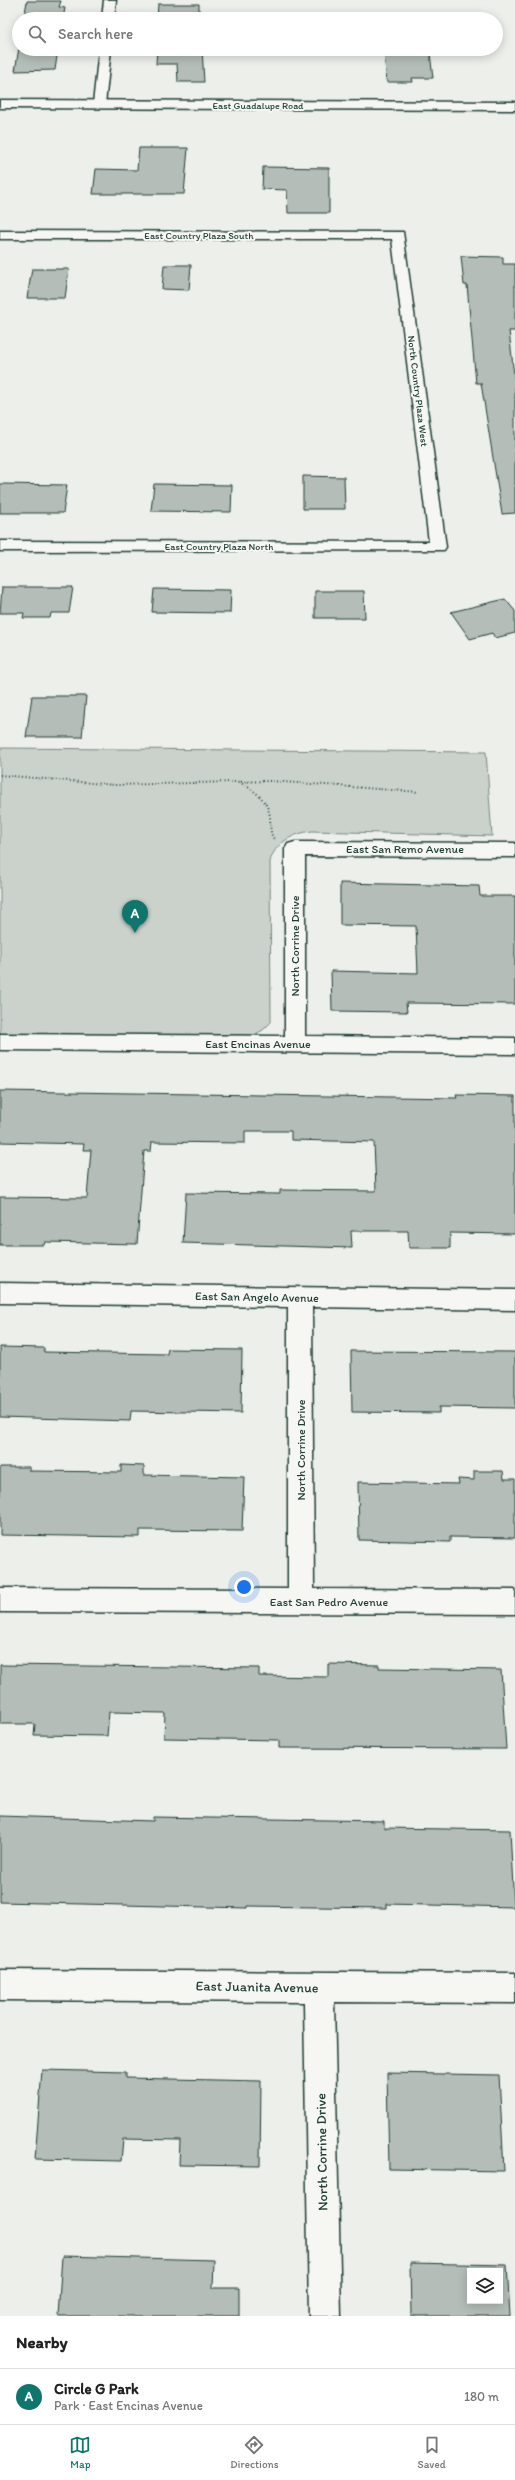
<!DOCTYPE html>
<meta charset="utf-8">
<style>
:root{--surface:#fff;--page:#f6f6f6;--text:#222;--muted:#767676;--line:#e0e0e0;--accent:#0f766e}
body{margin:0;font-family:Itim,sans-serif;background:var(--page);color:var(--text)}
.controls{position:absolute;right:12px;bottom:12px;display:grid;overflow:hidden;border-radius:0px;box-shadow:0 2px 10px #0003}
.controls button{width:36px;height:36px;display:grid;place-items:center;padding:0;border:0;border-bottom:1px solid var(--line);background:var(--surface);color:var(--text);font:20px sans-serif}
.you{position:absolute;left:244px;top:1587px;width:14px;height:14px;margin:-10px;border:3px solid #fff;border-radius:50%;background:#1a73e8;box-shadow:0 0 0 6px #1a73e833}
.badge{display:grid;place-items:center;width:26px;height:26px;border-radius:50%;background:var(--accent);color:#fff;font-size:13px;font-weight:700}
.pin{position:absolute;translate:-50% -33px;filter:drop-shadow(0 1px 2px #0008)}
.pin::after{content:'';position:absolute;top:21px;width:14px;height:12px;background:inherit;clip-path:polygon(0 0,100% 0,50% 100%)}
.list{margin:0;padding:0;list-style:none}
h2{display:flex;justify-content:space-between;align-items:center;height:52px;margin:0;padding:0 16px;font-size:17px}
h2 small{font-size:13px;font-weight:400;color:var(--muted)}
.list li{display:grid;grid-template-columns:26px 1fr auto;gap:12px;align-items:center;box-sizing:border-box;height:56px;padding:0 16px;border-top:1px solid var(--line)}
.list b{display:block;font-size:15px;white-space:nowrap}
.list p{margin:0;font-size:13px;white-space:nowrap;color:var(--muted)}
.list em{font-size:13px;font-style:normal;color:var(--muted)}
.icon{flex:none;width:22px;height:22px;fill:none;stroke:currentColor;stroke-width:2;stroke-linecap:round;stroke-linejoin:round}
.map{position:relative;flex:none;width:515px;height:2316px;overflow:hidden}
.search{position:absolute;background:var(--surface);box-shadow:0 2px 10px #0003;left:12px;right:12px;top:12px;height:44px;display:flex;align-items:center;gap:10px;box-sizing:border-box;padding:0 14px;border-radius:22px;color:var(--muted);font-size:15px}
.sheet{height:108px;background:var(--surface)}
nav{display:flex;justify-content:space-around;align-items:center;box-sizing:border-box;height:56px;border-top:1px solid var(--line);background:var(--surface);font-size:11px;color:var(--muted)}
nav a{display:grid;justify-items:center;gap:2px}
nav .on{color:var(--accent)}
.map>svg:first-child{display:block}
</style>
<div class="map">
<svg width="515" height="2316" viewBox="0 0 515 2316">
<rect width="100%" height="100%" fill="#edefea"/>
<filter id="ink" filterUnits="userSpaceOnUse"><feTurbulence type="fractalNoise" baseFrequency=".025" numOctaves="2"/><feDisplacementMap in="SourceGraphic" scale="8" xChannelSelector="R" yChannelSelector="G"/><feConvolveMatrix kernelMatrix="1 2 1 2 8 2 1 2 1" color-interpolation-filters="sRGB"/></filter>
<g filter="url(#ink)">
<path fill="#cbd2cc" stroke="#758880" d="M0 748 486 752 492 836 312 831C294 833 274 843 270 862L271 1022 263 1030 252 1036 0 1034Z"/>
<path fill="#b4bdb8" stroke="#1f3d34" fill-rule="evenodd" d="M27 1H61L59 7 65 8 63 19H24Z
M158 4H199V19H157Z
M19 48 58 49 55 70 15 71Z
M157 49H202L204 82H178L177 64H156Z
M403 53H430L433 78H412L413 82H387L384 54Z
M139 148H188L184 194H93L96 169 137 170Z
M263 167 329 168V213H288L287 190 262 189Z
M461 256 503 257V264H515V331H509L515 384V513L502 514 481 383H476L467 285H464Z
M164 265H191L189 290 162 289Z
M32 269H69L65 298H27Z
M303 476 344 477 345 509H303Z
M0 484 67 485 63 513H0Z
M154 484 232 485 231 512 151 511Z
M2 587H73L69 613H51L50 618H23L24 613H0Z
M154 589 231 590 230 613 152 612Z
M315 591H364L365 618H315Z
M505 599 515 611V633L495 638 492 633 470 639 451 612Z
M32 696H86L82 737H26Z
M340 883 479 886 480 896H515V1004L406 1003 407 1012 332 1011 331 971 418 973 416 926 340 925Z
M0 1091 457 1098 456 1095 515 1096V1234L450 1233V1248H409L408 1231H351L352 1248 183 1243 186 1193 280 1194V1190L376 1191 374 1142 291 1140V1131H245V1143L152 1142 151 1151H144L137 1244 45 1242 44 1245H0V1197L87 1198 91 1150H83L84 1144 0 1142Z
M0 1347 44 1348V1352L167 1354 168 1349 242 1350 241 1413 131 1411 130 1421 0 1417Z
M351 1351 515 1352V1408L439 1407V1413L352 1412Z
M121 1465 144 1466V1475L244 1477 242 1531 140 1530V1537L0 1535V1467H29V1471L121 1472Z
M474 1471H503L504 1479H515V1538L450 1537V1542L359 1540 358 1482 459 1484 458 1479 474 1480Z
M328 1664 379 1665V1668L501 1670 506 1749 279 1748V1740L164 1738 165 1713 109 1712 107 1736 34 1735 35 1724H0V1665L259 1668V1676L328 1677Z
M0 1816 153 1821V1817L384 1821V1828L510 1830 514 1907 386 1904V1908L247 1906V1908L0 1902Z
M42 2070 126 2072V2078L261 2081 260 2166 179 2165 180 2140 123 2139 121 2161 35 2159Z
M387 2073 499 2075 504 2171 389 2169Z
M62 2256 214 2260 213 2288H239V2316H58Z
M410 2263 507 2265 510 2316H411ZM470 2271H500V2301H470Z"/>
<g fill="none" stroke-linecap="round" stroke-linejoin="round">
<defs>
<path id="minor" d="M104 0H116L114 19H102Z
M99 49H111L105 104 99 108 93 104Z
M0 231 403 232 446 547 444 550 0 551V541L429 542 392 239H0Z
M295 842 515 843V857L305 856V1036L515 1038V1054L0 1050V1034L285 1036V849L288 844Z
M0 1283 515 1290V1310L312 1307 314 1589 515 1590V1614L0 1612V1588L288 1589V1307L0 1303Z
M0 1970 515 1973V2003L334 2002 341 2316H309L304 2002 0 2000Z"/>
<path id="major" d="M0 100 515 102V110L0 108Z"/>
</defs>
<use href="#minor" stroke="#1f3d34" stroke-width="3"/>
<use href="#major" stroke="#1f3d34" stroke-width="3"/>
<path stroke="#1f3d34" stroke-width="2" stroke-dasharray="1 2.5" stroke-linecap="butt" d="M0 775 115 785 271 781 419 792
M239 782C253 789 268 800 270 817 271 825 269 832 274 839"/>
<use href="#minor" fill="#f6f6f2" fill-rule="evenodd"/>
<use href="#major" fill="#f6f6f2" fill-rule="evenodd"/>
</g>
</g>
<g text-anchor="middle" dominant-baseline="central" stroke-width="4" stroke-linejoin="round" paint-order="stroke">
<g font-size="10" fill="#1f3d34" stroke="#f6f6f2">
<text x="258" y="105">East Guadalupe Road</text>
<text x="199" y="235">East Country Plaza South</text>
<text transform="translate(418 391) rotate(83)">North Country Plaza West</text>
<text x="219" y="546">East Country Plaza North</text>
</g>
<g font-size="12" fill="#1f3d34" stroke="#f6f6f2">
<text x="405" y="849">East San Remo Avenue</text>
<text transform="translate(295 946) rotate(-90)">North Corrine Drive</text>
<text x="258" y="1044">East Encinas Avenue</text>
<text transform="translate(257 1297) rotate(1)">East San Angelo Avenue</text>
<text transform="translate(301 1450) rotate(-90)">North Corrine Drive</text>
<text x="329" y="1602">East San Pedro Avenue</text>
</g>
<g font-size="14" fill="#1f3d34" stroke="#f6f6f2">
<text transform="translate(257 1987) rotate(1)">East Juanita Avenue</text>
<text transform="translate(322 2152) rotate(-91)">North Corrine Drive</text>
</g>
</g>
</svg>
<div class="controls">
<button><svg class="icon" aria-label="layers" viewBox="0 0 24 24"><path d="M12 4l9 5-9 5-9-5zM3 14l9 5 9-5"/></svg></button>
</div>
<div class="you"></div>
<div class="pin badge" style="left:135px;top:933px">A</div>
<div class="search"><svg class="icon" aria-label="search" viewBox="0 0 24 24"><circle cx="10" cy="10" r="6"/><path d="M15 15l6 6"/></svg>Search here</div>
</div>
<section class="sheet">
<h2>Nearby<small></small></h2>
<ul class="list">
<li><span class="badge">A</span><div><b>Circle G Park</b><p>Park · East Encinas Avenue</p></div><em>180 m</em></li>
</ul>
</section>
<nav>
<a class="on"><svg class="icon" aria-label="map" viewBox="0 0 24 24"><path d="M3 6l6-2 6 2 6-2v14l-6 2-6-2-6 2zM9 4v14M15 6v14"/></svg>Map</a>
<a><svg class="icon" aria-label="directions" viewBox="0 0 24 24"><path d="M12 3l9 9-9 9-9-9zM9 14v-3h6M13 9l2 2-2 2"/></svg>Directions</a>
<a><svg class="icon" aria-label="saved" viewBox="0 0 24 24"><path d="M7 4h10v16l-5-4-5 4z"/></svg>Saved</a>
</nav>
